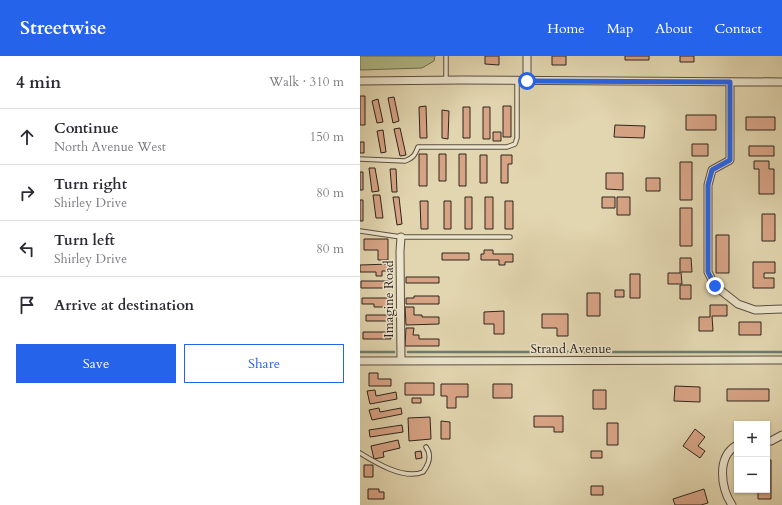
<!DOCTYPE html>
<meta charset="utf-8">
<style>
:root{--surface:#fff;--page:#f7f7f7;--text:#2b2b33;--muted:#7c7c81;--line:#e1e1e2;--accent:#2563eb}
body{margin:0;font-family:Cardo,serif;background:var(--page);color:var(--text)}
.controls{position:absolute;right:12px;bottom:12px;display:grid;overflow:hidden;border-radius:0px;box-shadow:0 1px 3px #0004}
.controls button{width:36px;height:36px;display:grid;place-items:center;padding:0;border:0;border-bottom:1px solid var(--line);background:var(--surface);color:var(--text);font:20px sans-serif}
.stop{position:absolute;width:12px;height:12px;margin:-9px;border:3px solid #2563eb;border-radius:50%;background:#fff}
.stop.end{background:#2563eb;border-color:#fff;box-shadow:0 1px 4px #0008}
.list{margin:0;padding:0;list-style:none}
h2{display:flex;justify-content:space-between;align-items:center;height:52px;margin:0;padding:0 16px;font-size:17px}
h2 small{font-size:13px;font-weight:400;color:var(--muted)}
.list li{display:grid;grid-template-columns:26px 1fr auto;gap:12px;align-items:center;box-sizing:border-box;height:56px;padding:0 16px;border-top:1px solid var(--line)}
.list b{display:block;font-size:15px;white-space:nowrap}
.list p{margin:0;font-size:13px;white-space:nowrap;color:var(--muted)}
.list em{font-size:13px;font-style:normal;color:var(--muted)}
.actions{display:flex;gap:8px;padding:12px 16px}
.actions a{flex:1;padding:9px 0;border:1px solid var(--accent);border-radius:0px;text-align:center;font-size:14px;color:var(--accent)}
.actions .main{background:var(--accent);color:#fff}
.icon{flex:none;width:22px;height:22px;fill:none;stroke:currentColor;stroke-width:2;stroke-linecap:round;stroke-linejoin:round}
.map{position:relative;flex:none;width:422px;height:449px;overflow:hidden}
header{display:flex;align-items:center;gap:24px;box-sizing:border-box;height:56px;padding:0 20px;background:var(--accent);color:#fff}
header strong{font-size:19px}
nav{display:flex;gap:22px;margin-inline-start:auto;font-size:14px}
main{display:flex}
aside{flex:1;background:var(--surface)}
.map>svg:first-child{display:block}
</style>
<header>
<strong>Streetwise</strong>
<nav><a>Home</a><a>Map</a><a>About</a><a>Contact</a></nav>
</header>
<main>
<aside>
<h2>4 min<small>Walk · 310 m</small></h2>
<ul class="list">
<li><svg class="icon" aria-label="ahead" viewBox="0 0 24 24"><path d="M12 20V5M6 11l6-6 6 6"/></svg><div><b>Continue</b><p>North Avenue West</p></div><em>150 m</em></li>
<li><svg class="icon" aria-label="right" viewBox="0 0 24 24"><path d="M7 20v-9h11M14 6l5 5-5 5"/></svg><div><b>Turn right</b><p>Shirley Drive</p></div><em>80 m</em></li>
<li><svg class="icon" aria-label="left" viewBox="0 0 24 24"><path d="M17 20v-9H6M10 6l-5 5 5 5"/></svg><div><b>Turn left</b><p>Shirley Drive</p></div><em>80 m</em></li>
<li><svg class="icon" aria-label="arrive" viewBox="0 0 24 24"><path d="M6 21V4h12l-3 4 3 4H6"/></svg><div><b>Arrive at destination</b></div></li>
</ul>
<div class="actions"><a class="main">Save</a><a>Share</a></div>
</aside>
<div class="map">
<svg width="422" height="449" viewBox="0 0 422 449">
<rect width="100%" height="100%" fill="#e2d6b0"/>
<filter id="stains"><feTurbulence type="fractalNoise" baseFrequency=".005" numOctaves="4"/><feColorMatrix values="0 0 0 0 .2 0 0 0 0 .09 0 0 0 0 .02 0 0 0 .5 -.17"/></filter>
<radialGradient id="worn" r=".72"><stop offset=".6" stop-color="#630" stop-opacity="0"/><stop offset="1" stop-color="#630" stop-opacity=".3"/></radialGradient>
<path fill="#b3be8c" stroke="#707154" d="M0 0H75L74 5 62 12 0 14Z"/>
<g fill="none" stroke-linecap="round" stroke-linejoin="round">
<path stroke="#6c7d6f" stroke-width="2.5" d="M0 296H34
M48 296H422"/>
</g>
<path fill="#d8a486" stroke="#2e241c" d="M125 0H139V9L125 8Z
M192 0H206V9H192Z
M265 0H289V4H265Z
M320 0H334V6H320Z
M0 40H5V69H0Z
M34 41 39 65 33 67 28 42Z
M18 43 23 66 17 67 12 45Z
M66 50 67 82H60L59 51Z
M143 50H151V81H143Z
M103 51H110V82H103Z
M123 51H130V83H123Z
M82 54 89 55 88 83 82 82Z
M326 59H356V74H326Z
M386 61H415V74H386Z
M255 69 285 70 284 82 254 81Z
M40 72 46 99 40 100 34 73Z
M23 74 26 96 21 97 17 75Z
M133 76H141V85H133Z
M0 86H4V97H0Z
M332 88H348V100H332Z
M389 90H414V100H389Z
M59 98H67V130H59Z
M79 98H86V125H79Z
M99 98H106V130H99Z
M120 99H127V127H120Z
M141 99H152V108H148V127H141Z
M394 105H409V113H414V138H399V113H394Z
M320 106H332V144H320Z
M9 112H15L19 135 12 136Z
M30 113H36L37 136H32Z
M0 116H3V134H0Z
M246 117H263V134L246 133Z
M286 122H300V135H286Z
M13 139H20L23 162H16Z
M33 141H39L42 168 37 169Z
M105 141H112V173H105Z
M125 141H133V173H125Z
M242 141H255V152H242Z
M257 141H270V159H257Z
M0 144H3V165H0Z
M60 145H68V173H61Z
M84 145H91V173H84Z
M145 145H153V173H145Z
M320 152H332V190H320Z
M402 158H415V185H402Z
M356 179H369V217H356Z
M4 183H28V204H18V194H4Z
M124 194H133V198H153V206H145V209H139V204H121V198H124Z
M82 197H109V204H82Z
M320 202H331L332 216H321L322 228H308V217H320Z
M393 206H415V217H404V222H414V232H393Z
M30 208V215H22V220H16V216H0V209Z
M270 218H280V242H270Z
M46 221H79V227H46Z
M1 225H31V232H1Z
M320 229H331V243H320Z
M255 234H264V241H255Z
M227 237H240V260H227Z
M54 240H79V248H46V242H54Z
M2 242H30V251H14V248H2Z
M350 249H367V260H352L353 275H339V261H350Z
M45 251H54V259H62V261H79V268L46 269Z
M144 255V278H134V268H124V256Z
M182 258H208V280H197V272H182Z
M6 259H30V265H6Z
M379 266H401V279H379Z
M46 272H54L53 279H59V283H79V290H45Z
M3 276H31V283H3Z
M9 317H18V323H31V330H9Z
M45 327H74V339H45Z
M81 328H108V341H96V352H87V340H81Z
M133 328H152V342H133Z
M315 330 340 331V346L314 345Z
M367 333H409V345H367Z
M15 334 16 340 36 336 37 343 10 348 7 335Z
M233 334H246V353H233Z
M52 342H61V347H52Z
M19 352 20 356 41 352 42 358 12 364 9 354Z
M174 360H203V376H194V371H174Z
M70 361 71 383 49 385 48 362Z
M81 365 90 366V383H81Z
M247 367H258V389H247Z
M42 369 43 376 10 381 9 374Z
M335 373 345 381 338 390 345 395 340 402 323 390Z
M38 384 40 392 23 396 24 401 14 403 11 390Z
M61 395 62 402 56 403 55 396Z
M231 395H242V402H231Z
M407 404H411V443H398V434H407Z
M4 409H13V421H4Z
M231 430H243V439H231Z
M8 433H19V436H24V443H8Z
M344 433 348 447 341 449H315L313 443Z"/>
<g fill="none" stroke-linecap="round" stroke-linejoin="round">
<defs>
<path id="service" d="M86 0V24
M0 103 45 105C53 102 55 99 58 91H147L155 88 157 82V25
M0 175 41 181H150
M0 397C16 407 44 424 63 416 69 408 72 399 66 391"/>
<path id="minor" d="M0 25 102 24 422 26
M167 25V0
M370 26V104L352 114 348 129V216L355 230 378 248 395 254 422 253
M0 305 422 304
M41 305 40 195 41 181
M407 385H411L422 379
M372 449C361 432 356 401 377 389"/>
</defs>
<use href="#service" stroke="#5b5041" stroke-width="5.5"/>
<use href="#minor" stroke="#5b5041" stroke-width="9"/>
<use href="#service" stroke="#ece4cc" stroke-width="3.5"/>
<use href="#minor" stroke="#ece4cc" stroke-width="7"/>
</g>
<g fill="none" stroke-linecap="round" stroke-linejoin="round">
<path stroke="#2563eb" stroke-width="5" d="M167 25 370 26V104L352 114 348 129V216L355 230"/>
</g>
<g text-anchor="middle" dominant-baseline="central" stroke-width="3" stroke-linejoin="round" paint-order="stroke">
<g font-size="13" fill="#2e241c" stroke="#ece4cc">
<text transform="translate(29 243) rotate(-90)">Imagine Road</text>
<text x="211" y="293">Strand Avenue</text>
</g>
</g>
<rect width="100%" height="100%" filter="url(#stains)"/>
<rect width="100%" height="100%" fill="url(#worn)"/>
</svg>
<div class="controls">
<button>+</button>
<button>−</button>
</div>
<div class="stop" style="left:167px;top:25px"></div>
<div class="stop end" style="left:355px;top:230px"></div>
</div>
</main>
